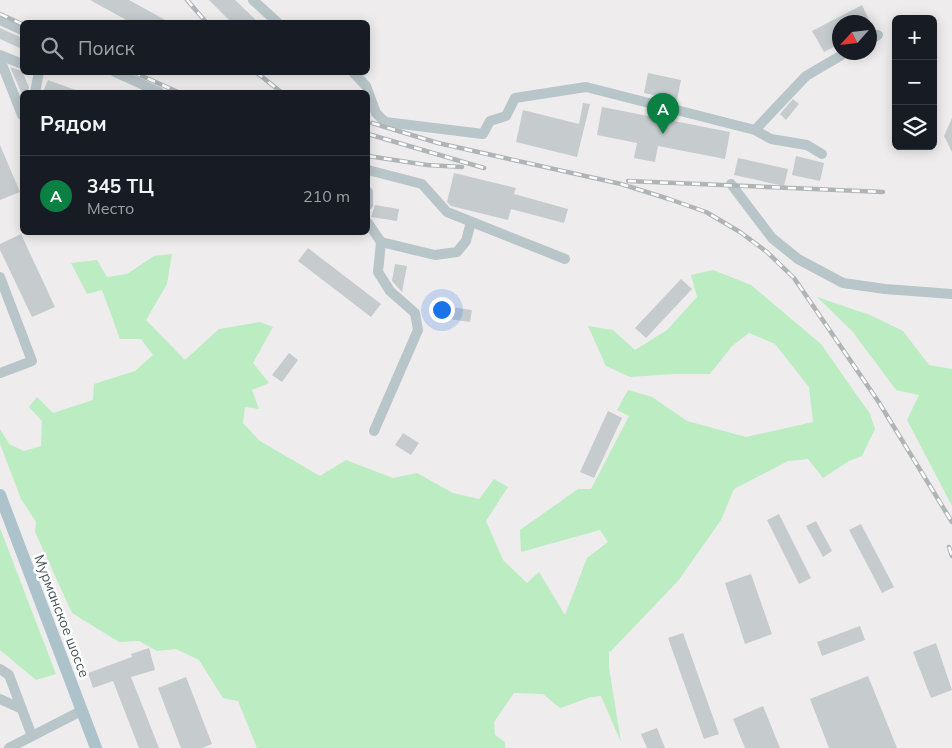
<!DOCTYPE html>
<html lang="ru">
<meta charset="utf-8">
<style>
:root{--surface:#171b24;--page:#242831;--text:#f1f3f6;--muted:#9ea1a6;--line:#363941;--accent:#0b8043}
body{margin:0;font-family:Mulish,sans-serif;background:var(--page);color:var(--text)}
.controls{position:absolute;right:15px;top:15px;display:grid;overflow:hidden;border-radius:8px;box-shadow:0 2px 12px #0003}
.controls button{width:45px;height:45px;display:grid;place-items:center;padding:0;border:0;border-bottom:1px solid var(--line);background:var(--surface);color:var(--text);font:25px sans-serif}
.compass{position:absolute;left:832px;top:15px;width:45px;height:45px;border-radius:50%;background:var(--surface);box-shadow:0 2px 12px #0003;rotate:243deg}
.you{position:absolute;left:441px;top:309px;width:18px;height:18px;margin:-12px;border:4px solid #fff;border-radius:50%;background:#1a73e8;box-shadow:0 0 0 8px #1a73e833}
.badge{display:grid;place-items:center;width:32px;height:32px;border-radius:50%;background:var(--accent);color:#fff;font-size:16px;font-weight:700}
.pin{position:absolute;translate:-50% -41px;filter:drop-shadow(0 1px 2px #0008)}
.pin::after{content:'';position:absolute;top:26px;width:18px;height:15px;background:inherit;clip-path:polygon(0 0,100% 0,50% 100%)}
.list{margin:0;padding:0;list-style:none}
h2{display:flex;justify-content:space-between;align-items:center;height:65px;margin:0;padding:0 20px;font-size:21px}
h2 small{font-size:16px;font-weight:400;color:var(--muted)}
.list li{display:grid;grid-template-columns:32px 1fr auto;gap:15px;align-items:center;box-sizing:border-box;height:80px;padding:0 20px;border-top:1px solid var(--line)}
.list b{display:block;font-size:19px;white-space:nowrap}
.list p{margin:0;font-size:16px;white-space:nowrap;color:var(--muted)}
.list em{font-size:16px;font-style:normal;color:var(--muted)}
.icon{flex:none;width:28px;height:28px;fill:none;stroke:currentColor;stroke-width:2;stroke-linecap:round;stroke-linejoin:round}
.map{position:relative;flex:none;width:952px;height:748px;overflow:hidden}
.search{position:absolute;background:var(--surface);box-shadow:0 2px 12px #0003;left:20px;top:20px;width:350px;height:55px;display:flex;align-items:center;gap:12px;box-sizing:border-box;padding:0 18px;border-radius:8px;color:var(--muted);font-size:19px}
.panel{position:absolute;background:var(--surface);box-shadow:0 2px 12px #0003;left:20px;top:90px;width:350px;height:145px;border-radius:8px}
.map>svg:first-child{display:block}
</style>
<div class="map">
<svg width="952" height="748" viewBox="0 0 952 748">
<rect width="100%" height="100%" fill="#efeced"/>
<path fill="#bbecc2" d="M172 254 167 284 146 320 185 360 219 329 260 322 273 327 253 363 269 383 252 390 259 409 245 407 243 423 260 441 320 476 346 460 393 478 417 473 453 493 479 499 494 479 508 487 486 521 503 560 527 583 539 572 565 615 587 558 608 542 600 530 521 552 520 530 578 489H591L629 416 617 410 628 390 652 397 687 421 746 437 813 422 809 387 775 344 749 333 732 346 710 374H673L630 377 606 366 588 326 613 330 635 350 667 330 697 297 691 275 713 270 751 285 821 344 870 414 875 429 862 456 849 461 823 478 808 459 788 461 734 489 721 520 678 581 610 652 609 651V668L621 742 601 696 591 697 560 708 543 694 514 693 494 722 495 735 505 742V748H257L238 701 223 698 199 660 176 649 157 651 139 641 119 642 72 613 35 532 36 522 21 499 0 444V429L9 444 24 451 41 446 42 421 29 407 37 397 53 413 93 400 94 384 135 371 153 355 141 339H120L102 290 87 294 71 263 97 260 107 277 127 274 154 256Z
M817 297 870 315 903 331 929 365 952 369V506L907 420 919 395 896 390 852 331Z
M0 528 56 674 36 680 0 650Z"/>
<path fill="#c6cbce" d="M90 0H129L169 22H130Z
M209 0H235L258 22H231Z
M862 5 870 22H840V44L824 52 812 31Z
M0 28 22 38V49L0 39Z
M10 67 22 71 29 87 28 92H21Z
M648 73 681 80 677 100 644 93Z
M48 80 81 92H43Z
M793 99 799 104 786 120 780 114Z
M583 103 590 104 577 157 516 142 523 110 579 124Z
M602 107 730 132 725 159 658 146 655 162 634 158 637 143 597 135Z
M952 118V152L944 136Z
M0 145 20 192 0 200Z
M796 156 824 163 820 181 792 175Z
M738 158 788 169 784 186 734 175Z
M454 173 516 188 514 194 568 209 564 223 511 209 508 220 451 206 447 202Z
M375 205 399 209 397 221 371 217Z
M21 234 55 307 32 317 0 250V244Z
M308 248 381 304 371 317 298 261Z
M395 264 407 266 402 292 392 281Z
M681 279 692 289 646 338 635 328Z
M445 306 472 310 470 322 443 318Z
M289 353 298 360 282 382 272 375Z
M608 411 622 418 594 478 580 472Z
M403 433 419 443 411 455 395 445Z
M779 514 811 578 799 584 767 520Z
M816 521 832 551 823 557 806 526Z
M861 524 894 587 882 593 849 530Z
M751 574 772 634 745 644 725 583Z
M860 626 865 640 822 656 817 642Z
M683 633 719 734 704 739 668 638Z
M936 643 952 690 931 698 913 652Z
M149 648 155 670 131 677 159 748H139L113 681 93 688 88 673 132 657 131 654Z
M868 676 897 748H829L810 699Z
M186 677 212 744 202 748H181L158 688Z
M763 706 780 748H745L733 719Z
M657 728 665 748H647L641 734Z"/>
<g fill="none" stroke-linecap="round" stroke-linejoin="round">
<path stroke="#b8c5c9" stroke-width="10" d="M253 0 277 22
M0 20 22 30
M870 40 878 35
M0 55 22 64
M0 59 22 115
M115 72 159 92
M353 72 366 86 376 113 385 122 483 134 490 121 506 116 515 98 586 87 755 130 806 76 847 52
M35 92 39 72
M755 130 771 139 807 145 822 154
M368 170 422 184 447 212 565 259
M731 184 772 238 798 259 843 283 885 289 952 294
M368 192V205
M368 223 381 242 435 255 457 252 466 241 471 222
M0 277 32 361 0 373
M374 431 418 330 415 313 390 291 378 272 381 242
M0 669 9 675 32 736
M0 699 22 709
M9 748 81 711"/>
<path stroke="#adc3cb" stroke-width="12" d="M0 495 96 748"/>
<defs>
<path id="rail" d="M187 0 206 22
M0 14 22 24
M133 72 178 92
M256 72 281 92
M372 123 438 143 621 184 669 199 706 212 740 232 767 252 794 278 878 401 952 522
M368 134 484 168
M368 156 427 165 462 167
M628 181 883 192
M949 547 952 556"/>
</defs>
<use href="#rail" stroke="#afb4b7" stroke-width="4.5"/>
<use href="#rail" stroke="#fff" stroke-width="2.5" stroke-dasharray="8" stroke-linecap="butt"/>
</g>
<g text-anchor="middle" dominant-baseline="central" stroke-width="5" stroke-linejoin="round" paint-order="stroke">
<g font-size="14" fill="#465559" stroke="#fff">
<text transform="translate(62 616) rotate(69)">Мурманское шоссе</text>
</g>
</g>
</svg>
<div class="controls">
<button>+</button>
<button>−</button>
<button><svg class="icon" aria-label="layers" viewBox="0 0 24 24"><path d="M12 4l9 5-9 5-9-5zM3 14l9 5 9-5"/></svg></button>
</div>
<svg class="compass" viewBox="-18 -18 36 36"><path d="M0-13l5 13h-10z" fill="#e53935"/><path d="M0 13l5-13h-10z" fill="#9ea1a6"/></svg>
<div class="you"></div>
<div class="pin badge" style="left:663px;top:134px">A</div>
<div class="search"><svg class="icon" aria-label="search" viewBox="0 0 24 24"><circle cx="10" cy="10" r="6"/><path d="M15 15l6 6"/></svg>Поиск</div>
<section class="panel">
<h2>Рядом<small></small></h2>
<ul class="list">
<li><span class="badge">A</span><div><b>345 ТЦ</b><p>Место</p></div><em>210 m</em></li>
</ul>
</section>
</div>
